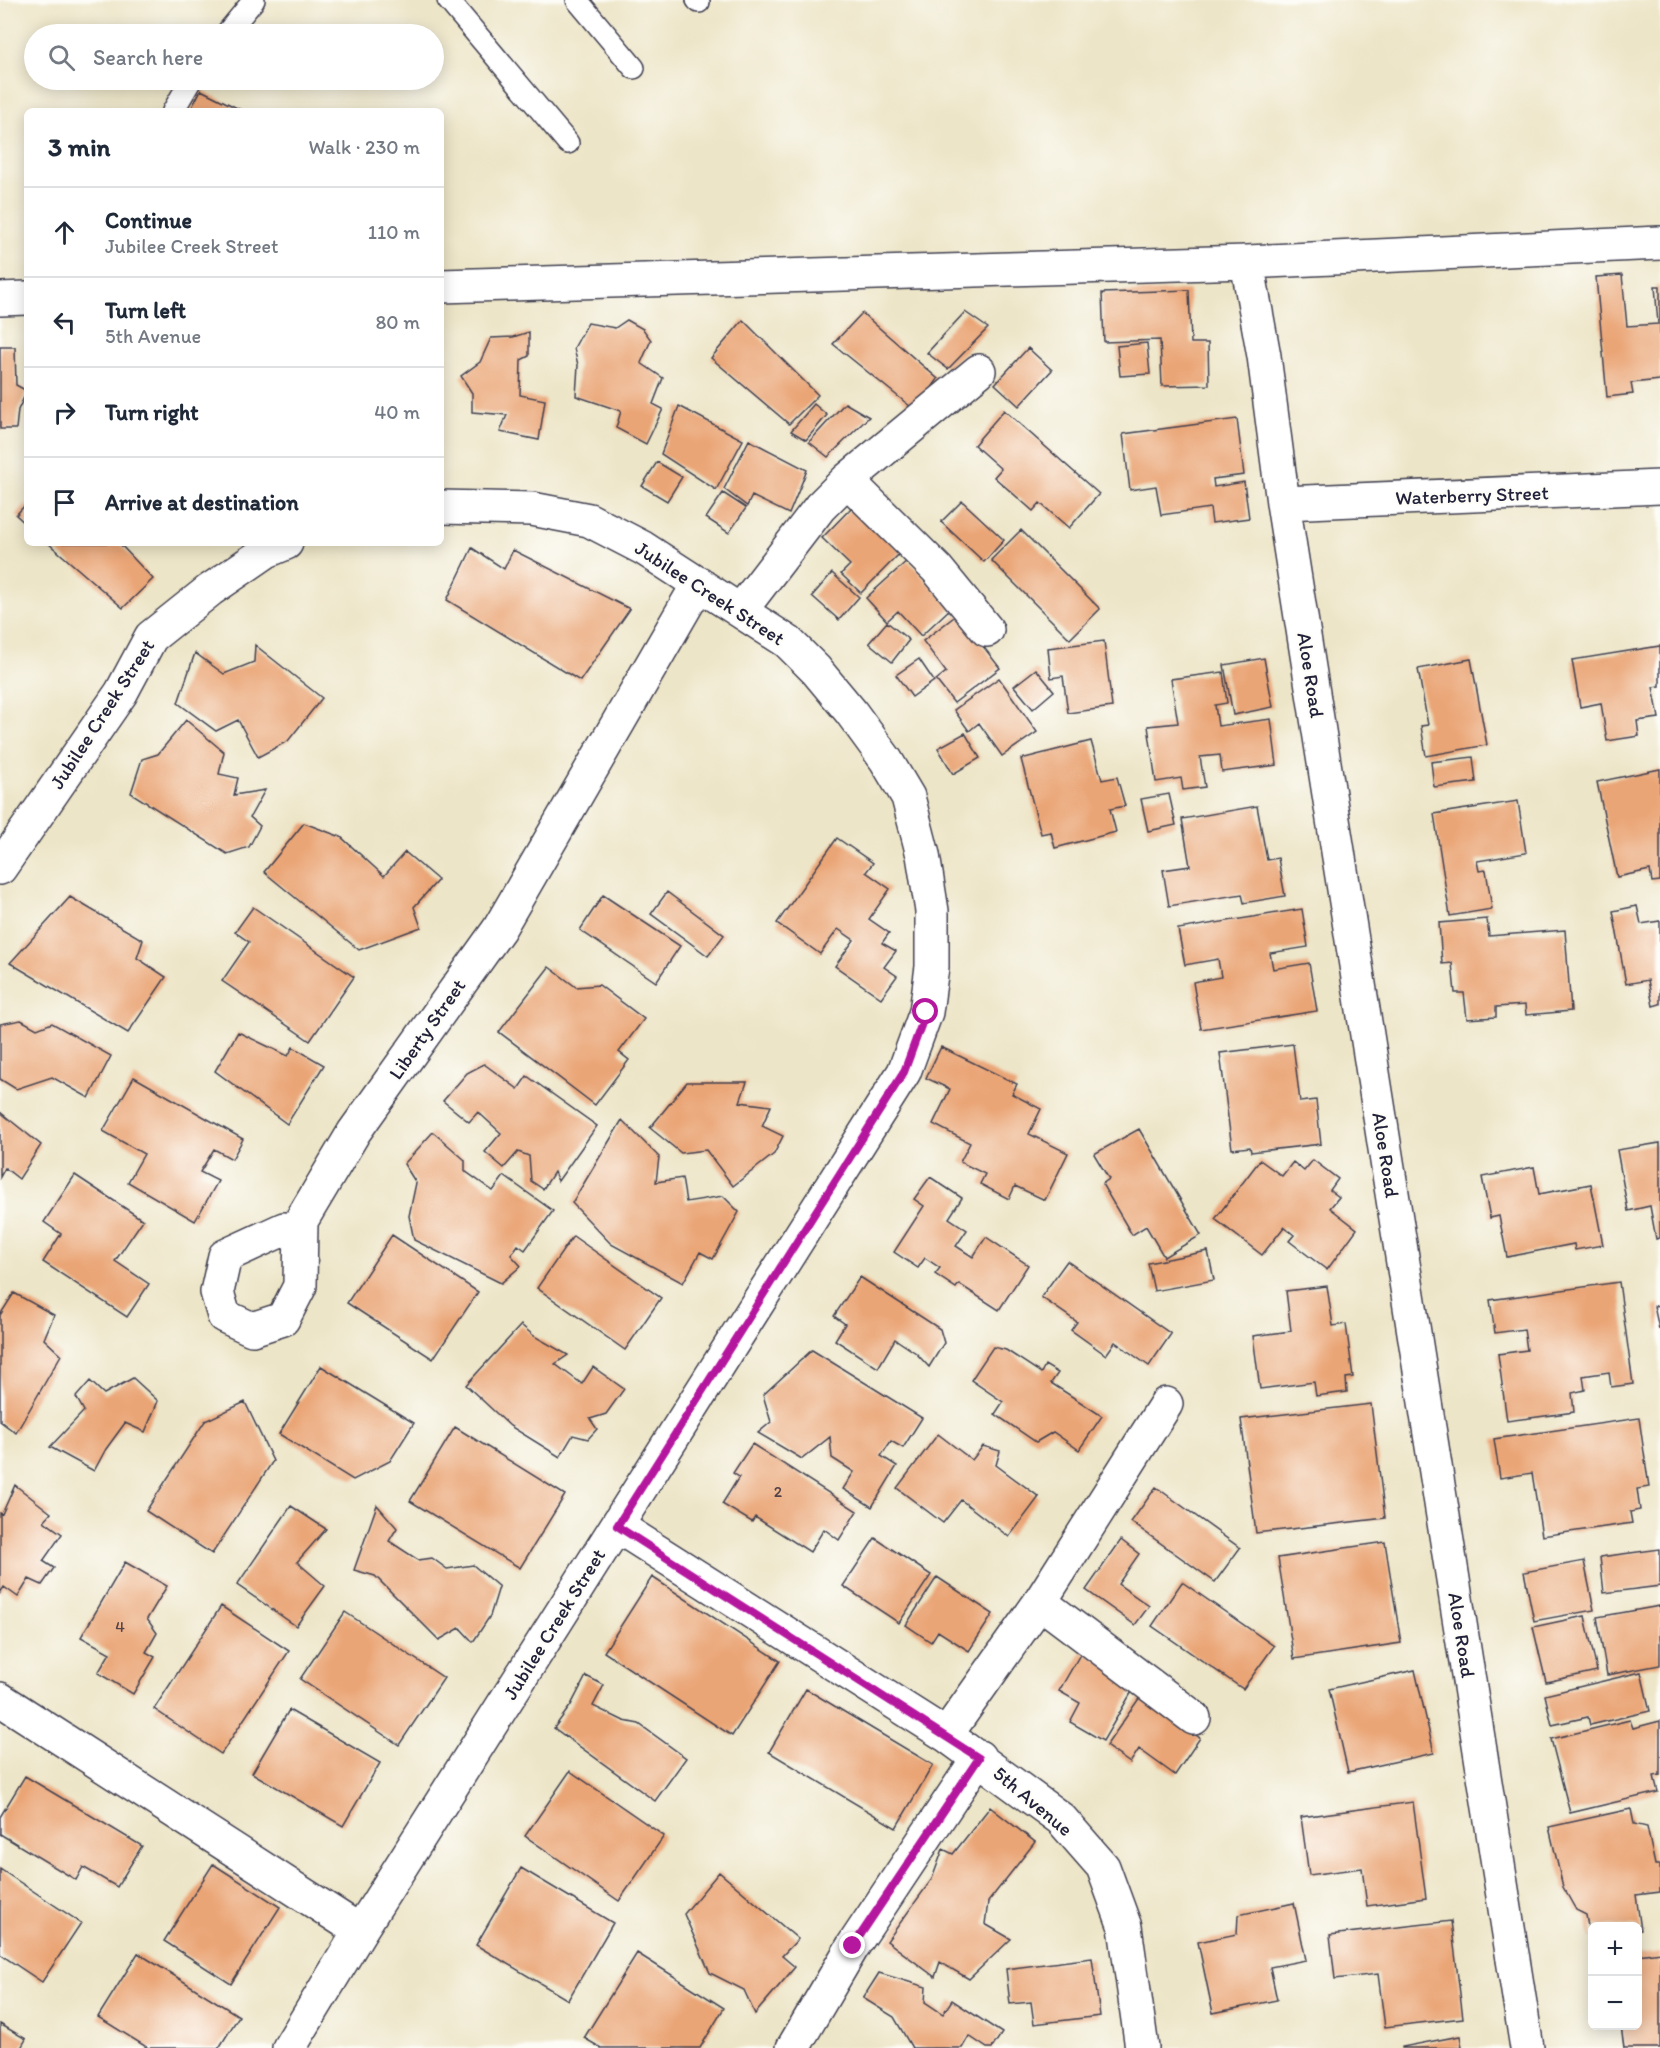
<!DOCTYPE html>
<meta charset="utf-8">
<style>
:root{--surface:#fff;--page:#f6f6f7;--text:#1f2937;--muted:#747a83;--line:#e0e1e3}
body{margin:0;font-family:Itim,sans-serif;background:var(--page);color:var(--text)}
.controls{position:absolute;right:18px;bottom:18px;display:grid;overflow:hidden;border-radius:9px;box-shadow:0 3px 15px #0003}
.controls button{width:54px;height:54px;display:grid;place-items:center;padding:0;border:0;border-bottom:2px solid var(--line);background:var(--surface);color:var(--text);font:30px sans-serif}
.stop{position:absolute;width:18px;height:18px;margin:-14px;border:4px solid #b5179e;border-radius:50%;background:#fff}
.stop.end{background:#b5179e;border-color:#fff;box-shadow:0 2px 6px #0008}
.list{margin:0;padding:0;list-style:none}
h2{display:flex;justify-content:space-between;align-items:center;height:78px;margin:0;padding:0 24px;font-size:26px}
h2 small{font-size:20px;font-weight:400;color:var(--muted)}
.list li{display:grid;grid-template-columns:39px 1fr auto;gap:18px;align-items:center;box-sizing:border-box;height:90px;padding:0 24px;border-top:2px solid var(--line)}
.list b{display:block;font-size:22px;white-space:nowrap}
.list p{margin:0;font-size:20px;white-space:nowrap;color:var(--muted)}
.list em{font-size:20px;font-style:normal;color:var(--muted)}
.icon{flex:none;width:33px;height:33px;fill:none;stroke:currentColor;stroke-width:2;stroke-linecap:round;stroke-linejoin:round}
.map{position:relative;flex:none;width:1660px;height:2048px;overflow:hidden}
.search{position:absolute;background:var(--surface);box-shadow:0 3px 15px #0003;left:24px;top:24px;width:420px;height:66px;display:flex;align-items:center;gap:15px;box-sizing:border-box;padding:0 21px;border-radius:33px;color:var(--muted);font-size:22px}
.panel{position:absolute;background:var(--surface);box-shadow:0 3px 15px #0003;left:24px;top:108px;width:420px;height:438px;border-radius:9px}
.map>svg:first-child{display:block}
</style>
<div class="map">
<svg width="1660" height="2048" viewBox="0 0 1660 2048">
<rect width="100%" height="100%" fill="#fdfcf7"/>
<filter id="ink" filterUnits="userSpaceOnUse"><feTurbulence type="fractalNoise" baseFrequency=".0167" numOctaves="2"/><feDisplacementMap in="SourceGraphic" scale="12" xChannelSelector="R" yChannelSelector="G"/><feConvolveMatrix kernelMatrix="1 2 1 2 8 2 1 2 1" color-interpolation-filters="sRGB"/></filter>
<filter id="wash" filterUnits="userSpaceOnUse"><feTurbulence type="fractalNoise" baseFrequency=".008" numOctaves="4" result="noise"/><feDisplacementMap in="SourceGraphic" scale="24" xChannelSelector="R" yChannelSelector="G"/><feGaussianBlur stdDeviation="1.35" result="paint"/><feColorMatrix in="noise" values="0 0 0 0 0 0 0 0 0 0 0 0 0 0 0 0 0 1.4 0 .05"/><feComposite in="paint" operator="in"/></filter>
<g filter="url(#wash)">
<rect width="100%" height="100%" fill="#ede5c7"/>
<g id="blocks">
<path fill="#eaa576" d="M201 90 243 111H190Z
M1622 275 1627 326 1658 324 1655 286H1660V380L1631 383 1633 394 1607 397 1596 277Z
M1189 290 1191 343H1208L1209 385 1162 386 1160 340 1104 342 1102 293Z
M965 312 988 328 948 369 927 353Z
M862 313 938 379 916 411 833 344Z
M627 320 643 329 651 340 641 363 663 378 653 404 663 409 646 444 616 428 621 411 576 396 578 365 574 348 588 323 615 328Z
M743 320 818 395 789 424 711 358Z
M529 332V356L521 360 520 395 545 400 539 440 500 432 507 415 472 412V393L461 376 480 362 491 338 513 337Z
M1147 343 1150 374 1120 376 1117 346Z
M0 347H15L16 385 27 391 18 410 16 429H0Z
M1028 348 1052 370 1019 406 995 384Z
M845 403 869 417 828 457 809 442Z
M814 404 827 415 806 440 791 431Z
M679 406 743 440 716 490 661 454Z
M1004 410 1099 494 1069 528 1040 503 1033 511 994 477 1001 469 974 445Z
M1237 419 1244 475 1213 479 1214 487 1244 482 1249 518 1212 523 1210 508 1161 515 1156 486 1130 490 1123 434Z
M749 440 807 470 789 514 752 496 747 506 724 489Z
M657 462 682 477 667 501 642 486Z
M723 493 746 508 729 533 706 518Z
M962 501 1004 540 984 562 941 522Z
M27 503V525L16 515Z
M853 506 901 552 861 593 841 574 850 565 822 538Z
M1021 530 1100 609 1070 639 991 560Z
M48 543H119L153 579 123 608Z
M472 548 504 569 513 550 630 609 580 681 447 600Z
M908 560 951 608 921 636 898 611 887 621 866 598Z
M832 573 859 597 839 620 812 596Z
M958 614 1000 668 954 703 936 680 946 672 923 641Z
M887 622 909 640 892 662 869 643Z
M1104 641 1112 707 1068 713 1063 676 1051 678 1048 648Z
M255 645 322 698 288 741 258 757 238 720 216 731 178 703 195 653 224 674 254 662Z
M1660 646V686L1653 687 1659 718 1637 721 1639 736 1607 741 1601 703 1580 707 1572 660Z
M1264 658 1273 707 1233 715 1224 665Z
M919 659 934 681 912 697 896 675Z
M1471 659 1487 745 1426 756 1421 726 1428 725 1418 669Z
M1036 669 1054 691 1033 709 1014 686Z
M1223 672 1227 703 1215 705 1218 726 1271 719 1277 765 1222 772 1220 755 1200 757 1205 787 1183 790 1181 778 1156 782 1148 726 1178 723 1171 679Z
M999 678 1037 732 1002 756 979 723 969 731 954 710Z
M186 720 224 752 219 774 238 778 234 795 265 790 250 817 260 826 249 847 227 854 131 793 142 759 158 754Z
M965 733 980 758 953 774 938 748Z
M1091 741 1102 780 1117 777 1125 806 1110 809 1116 832 1055 848 1051 832 1041 834 1021 759Z
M1473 757 1476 782 1434 787 1431 762Z
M1660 769V881L1652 882 1650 870 1617 877 1597 782Z
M1169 794 1176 825 1148 831 1141 799Z
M1518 801 1526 853 1477 861 1479 871 1486 870 1492 909 1450 916 1434 814Z
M1257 806 1267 860 1278 858 1285 896 1244 903 1242 894 1169 906 1163 870 1190 866 1182 819Z
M304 823 341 837 384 876 405 852 438 880 414 907 421 927 359 950 264 872Z
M837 838 873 863 866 872 890 889 869 919 889 933 882 943 896 951 884 967 897 976 881 998 835 966 854 940 838 929 820 954 777 923Z
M667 892 724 935 708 956 651 914Z
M603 895 680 946 656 982 580 930Z
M70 897 143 940 137 958 166 977 128 1033 10 963Z
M1637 906 1641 924 1660 921V1004L1653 1006 1648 980 1626 984 1613 911Z
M253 907 354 977 310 1041 222 981 249 942 235 932Z
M1302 909 1308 947 1270 953 1273 969 1309 963 1317 1011 1201 1029 1193 982 1221 977 1218 959 1185 965 1178 929Z
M1487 919 1489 936 1565 930 1571 1011 1526 1015 1525 1005 1496 1007V1017L1467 1019 1464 993H1455L1452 963 1442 964 1439 923Z
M549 967 576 987 599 985 644 1019 619 1052 629 1060 595 1105 499 1032Z
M21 1020 37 1029 52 1023 111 1056 89 1098 52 1077 16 1089 0 1079V1024Z
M238 1032 288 1056 293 1047 324 1065 287 1124 215 1071Z
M1293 1044 1300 1102 1316 1100 1321 1144 1251 1152 1250 1147 1232 1149 1220 1053Z
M941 1047 1017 1084 1012 1094 1041 1109 1029 1134 1068 1153 1045 1200 1015 1186 1009 1199 980 1184 985 1174 960 1162 970 1143 933 1124 950 1089 926 1078Z
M484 1064 518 1089 527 1076 597 1126 558 1181 554 1172 543 1189 531 1181 529 1156 518 1152 504 1168 485 1152 501 1133 478 1112 469 1122 443 1101 467 1073Z
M134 1077 243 1139 232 1159 214 1149 200 1172 218 1181 195 1221 128 1182 144 1154 103 1131Z
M687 1082H747L740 1102 771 1106 762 1126 783 1136 774 1154 733 1186 706 1150 681 1153 650 1128Z
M0 1112 41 1145 19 1179 5 1168 0 1177Z
M622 1120 659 1157 656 1182 682 1178 686 1202 723 1196 739 1212 713 1259 700 1252 683 1283 611 1244 572 1203Z
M1139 1129 1201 1235 1164 1257 1146 1226 1132 1235 1102 1184 1109 1179 1094 1154Z
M433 1132 465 1160V1171L493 1191 504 1176 553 1211 525 1250 518 1245 511 1255 521 1266 501 1283 414 1240 409 1216 416 1183 404 1164Z
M1660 1143V1238L1656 1239 1650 1206 1628 1211 1617 1150Z
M1260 1160 1282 1176 1293 1162 1304 1171 1313 1160 1338 1179 1330 1190 1339 1197 1330 1208 1357 1229 1327 1270 1289 1241 1294 1235 1284 1227 1262 1255 1215 1219Z
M1534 1167 1539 1194 1591 1184 1603 1245 1575 1250 1574 1244 1507 1257 1499 1216 1490 1218 1482 1177Z
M75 1175 143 1220 115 1261 149 1284 127 1317 43 1262 61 1234 44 1222Z
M930 1177 962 1198 949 1218 967 1230 956 1246 973 1257 986 1237 1028 1265 999 1310 959 1284 956 1288 935 1274 940 1268 925 1258 918 1268 894 1252 924 1206 914 1199Z
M392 1235 478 1292 433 1359 347 1303Z
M573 1236 661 1298 625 1350 537 1288Z
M1208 1251 1214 1280 1154 1291 1148 1263Z
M1067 1261 1171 1334 1149 1366 1115 1342 1106 1355 1071 1330 1077 1322 1041 1297Z
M860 1277 940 1329 944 1343 929 1367 916 1353 895 1339 878 1368 835 1340 845 1324 834 1316Z
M1619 1282 1633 1384 1611 1387 1609 1372 1583 1376 1585 1390 1572 1393 1574 1412 1507 1421 1498 1354 1527 1350 1524 1329 1495 1333 1490 1300Z
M1327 1286 1333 1326 1346 1324 1353 1377 1346 1378 1347 1392 1316 1396 1314 1382 1260 1389 1253 1336 1291 1331 1286 1291Z
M14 1293 54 1315 44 1339 61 1355 16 1433 0 1421V1315Z
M1660 1305V1329H1659L1654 1306Z
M521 1325 534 1336 568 1355 555 1364 582 1384 593 1367 624 1389 606 1414 590 1419 597 1429 588 1439 573 1435 560 1457 510 1426 466 1385Z
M993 1347 1006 1350 1041 1373 1045 1365 1058 1373 1051 1383 1102 1416 1079 1450 1053 1432 1036 1442 995 1414 1003 1402 971 1380Z
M812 1350 922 1418 903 1448 891 1441 881 1456 897 1466 872 1507 843 1489 854 1472 832 1458 830 1437 802 1459 758 1433 771 1422 763 1395Z
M321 1366 414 1423 390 1461 353 1480 279 1434Z
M133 1378 158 1401 145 1432 125 1423 106 1449 94 1471 50 1447 84 1411 76 1397 90 1381 104 1394Z
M245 1402 273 1461 212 1554 146 1511 205 1421Z
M1371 1404 1385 1518 1256 1533 1241 1419Z
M1639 1418 1649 1487 1637 1489 1640 1510 1630 1512 1632 1523 1542 1536 1532 1473 1500 1478 1494 1439Z
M455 1427 565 1495 520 1568 410 1501Z
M938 1434 972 1460 983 1446 1000 1451 996 1465 1039 1497 1009 1537 961 1500 943 1523 897 1488Z
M752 1444 857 1511 839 1540 824 1529 810 1552 755 1517 752 1522 722 1504 739 1477 733 1473Z
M15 1485 51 1513 44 1521 62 1534 43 1561 54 1568 42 1585 29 1579 18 1597 4 1587 0 1593V1513L2 1514Z
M1156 1487 1240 1548 1215 1582 1131 1522Z
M377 1505 397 1528 389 1541 418 1560 432 1558 447 1569 473 1565 499 1587 490 1616 473 1642 460 1628 439 1640 375 1576 354 1570Z
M291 1506 326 1529 297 1562 325 1586 296 1626 237 1585Z
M875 1538 931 1575 899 1623 843 1586Z
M1121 1540 1139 1554 1118 1584 1149 1606 1135 1625 1086 1590Z
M1385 1542 1401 1643 1294 1659 1278 1558Z
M1660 1549V1586L1604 1593 1600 1557Z
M1584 1561 1594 1610 1534 1621 1524 1572Z
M125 1562 167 1586 147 1619 157 1633 146 1652 155 1657 133 1694 98 1673 110 1653 81 1637Z
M652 1577 780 1661 732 1736 604 1652Z
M937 1577 993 1614 969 1651 938 1631 931 1642 906 1625Z
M1182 1582 1274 1646 1243 1689 1152 1626Z
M221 1606 289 1651 221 1754 154 1709Z
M1660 1606V1665L1607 1675 1597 1617Z
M345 1612 444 1678 399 1745 300 1679Z
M1585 1616 1597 1671 1546 1682 1533 1627Z
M1082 1651 1137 1683 1103 1741 1070 1722 1080 1703 1059 1691Z
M1415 1670 1434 1753 1348 1772 1329 1689Z
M1641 1672 1650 1711 1590 1725 1588 1717 1552 1725 1545 1695Z
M586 1676 604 1685 593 1706 624 1721 639 1724 686 1758 655 1801 554 1728 571 1705Z
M806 1689 933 1765 896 1828 769 1752Z
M1140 1697 1200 1738 1175 1775 1139 1749 1130 1763 1106 1746Z
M289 1710 380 1763 343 1826 252 1773Z
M1630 1720 1633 1728 1660 1721V1775L1654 1776 1658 1792 1570 1813 1551 1739Z
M570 1771 664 1836 619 1901 525 1836Z
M25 1776 142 1846 117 1887 83 1867 76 1880 0 1834V1817Z
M1413 1802 1426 1898 1367 1906 1362 1868 1309 1875 1301 1817Z
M990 1807 1035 1842 988 1902 985 1924 1011 1939 969 1979 940 1962 935 1977 887 1941 932 1879 943 1849 953 1854Z
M1631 1809 1634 1824 1647 1827 1655 1865H1660V1892L1636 1895 1641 1930 1638 1931V1926H1592V1938H1590L1586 1915 1576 1910 1563 1887 1549 1827Z
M213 1864 280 1907 231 1984 164 1941Z
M521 1868 613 1923 568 2000 476 1945Z
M0 1869 81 1923 42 1982 0 1954Z
M719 1872 798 1939 782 1956 795 1967 755 2014 744 1990 710 1973 684 1914Z
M1294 1903 1306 1960 1270 1967 1277 2000 1213 2013 1198 1942 1237 1934 1238 1915Z
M1451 1921 1463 2018 1385 2027 1378 1974 1335 1979 1330 1935Z
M1660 1952V2048H1624L1621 2026H1638V1955Z
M138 1953 239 2016 219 2048H148L98 2017Z
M637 1953 724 2008 700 2048H601L584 2038Z
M1092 1958 1100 2016 1034 2024 1031 2002 1010 2004 1006 1969Z
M879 1973 926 1987 925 2002 943 2014 952 2000 1002 2033 992 2048H987L969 2036 962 2048H912L894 2017 863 1998Z
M0 2024 26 2039 21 2048H0Z
M1460 2036 1462 2048H1402V2047Z"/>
</g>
</g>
<g filter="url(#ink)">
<use href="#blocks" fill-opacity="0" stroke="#403f50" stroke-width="1.5"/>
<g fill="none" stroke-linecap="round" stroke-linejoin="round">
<defs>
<path id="lane" d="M448 0 568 143
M577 0 634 68
M697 0 699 2
M226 34 254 0
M173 111 191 80"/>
<path id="street" d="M1247 262 1264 356 1283 503 1527 2048
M441 286 1247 262 1660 243
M0 299 27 298
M847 480 937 569 987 630
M1283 503 1660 487
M741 610 820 507 847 480 979 371
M0 868 121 693 151 637 210 590 267 551 286 543
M284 1229 225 1256 217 1292 224 1316 252 1329 283 1319 300 1286 301 1221 354 1132 499 929 699 583
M617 1526 946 1735 1061 1819 1103 1867 1125 1927 1142 2048
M1040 1602 1194 1718
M0 1699 360 1931
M946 1735 1040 1602 1166 1404
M289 2048 360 1931 904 1072 926 1012 932 967V911L923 855 908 797 886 760 851 712 816 670 788 642 643 548 589 520 532 509 441 507
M793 2048 853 1946 979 1757"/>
</defs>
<use href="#lane" stroke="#403f50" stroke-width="24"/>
<use href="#street" stroke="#403f50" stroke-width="36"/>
<use href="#lane" stroke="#fff" stroke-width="21"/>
<use href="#street" stroke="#fff" stroke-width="33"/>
</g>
</g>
<g fill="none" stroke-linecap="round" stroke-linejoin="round" filter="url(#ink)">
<path stroke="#b5179e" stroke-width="8" d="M853 1946 979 1758 617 1526 904 1072 926 1012"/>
</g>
<g text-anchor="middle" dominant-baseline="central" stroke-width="4.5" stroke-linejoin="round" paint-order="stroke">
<g font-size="16" fill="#54434a">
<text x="778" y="1491">2</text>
<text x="120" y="1626">4</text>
</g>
<g font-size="20" fill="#22223b" stroke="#fdfcf7">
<text transform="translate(1472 495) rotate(-2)">Waterberry Street</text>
<text transform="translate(710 593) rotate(33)">Jubilee Creek Street</text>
<text transform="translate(1311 675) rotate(81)">Aloe Road</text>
<text transform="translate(102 714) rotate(-57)">Jubilee Creek Street</text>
<text transform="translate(427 1029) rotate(-55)">Liberty Street</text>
<text transform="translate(1386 1155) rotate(81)">Aloe Road</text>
<text transform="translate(554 1624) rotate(-58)">Jubilee Creek Street</text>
<text transform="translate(1462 1635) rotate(81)">Aloe Road</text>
<text transform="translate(1033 1801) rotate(40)">5th Avenue</text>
</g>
</g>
</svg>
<div class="controls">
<button>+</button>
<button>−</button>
</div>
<div class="stop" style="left:926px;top:1012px"></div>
<div class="stop end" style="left:853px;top:1946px"></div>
<div class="search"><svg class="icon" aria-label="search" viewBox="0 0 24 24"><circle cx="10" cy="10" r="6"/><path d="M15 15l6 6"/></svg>Search here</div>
<section class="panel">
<h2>3 min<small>Walk · 230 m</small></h2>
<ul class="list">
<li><svg class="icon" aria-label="ahead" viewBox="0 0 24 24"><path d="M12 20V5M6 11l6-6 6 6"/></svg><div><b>Continue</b><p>Jubilee Creek Street</p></div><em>110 m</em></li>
<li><svg class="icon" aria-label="left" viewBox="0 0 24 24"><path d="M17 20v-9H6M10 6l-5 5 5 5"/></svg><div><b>Turn left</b><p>5th Avenue</p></div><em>80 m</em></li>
<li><svg class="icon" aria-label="right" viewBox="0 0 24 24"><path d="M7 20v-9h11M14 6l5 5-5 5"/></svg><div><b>Turn right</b></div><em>40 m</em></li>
<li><svg class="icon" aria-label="arrive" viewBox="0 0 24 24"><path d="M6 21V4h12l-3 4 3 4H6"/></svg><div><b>Arrive at destination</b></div></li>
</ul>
</section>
</div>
